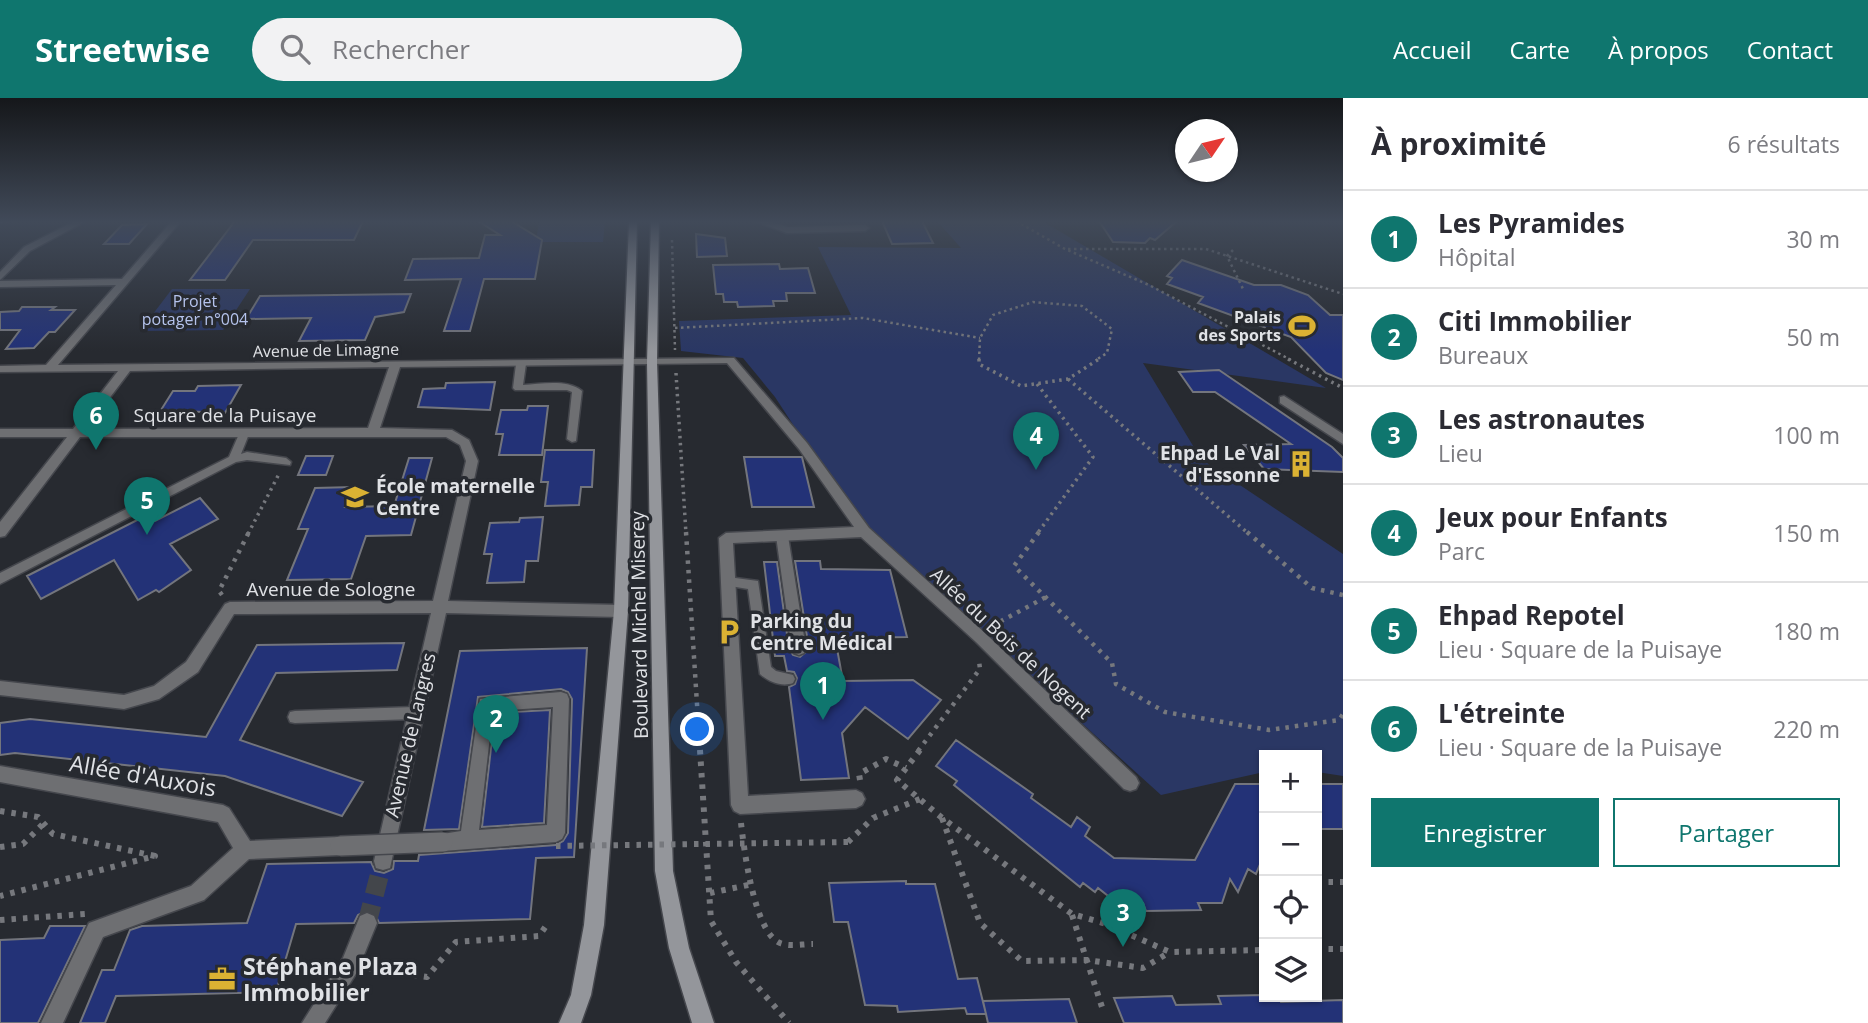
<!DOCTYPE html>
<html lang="fr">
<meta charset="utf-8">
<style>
:root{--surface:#fff;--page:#f2f2f3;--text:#2b2b33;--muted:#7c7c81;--line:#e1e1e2;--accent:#0f766e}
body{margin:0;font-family:"Open Sans",sans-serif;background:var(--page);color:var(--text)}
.controls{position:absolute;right:21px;bottom:21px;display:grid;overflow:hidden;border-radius:0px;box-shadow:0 2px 5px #0004}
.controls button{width:63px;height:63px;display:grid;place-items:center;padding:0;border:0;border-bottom:2px solid var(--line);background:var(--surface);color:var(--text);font:35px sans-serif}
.compass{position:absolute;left:1175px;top:21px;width:63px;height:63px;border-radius:50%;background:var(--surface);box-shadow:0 2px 5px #0004;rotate:55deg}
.you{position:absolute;left:698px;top:632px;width:24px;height:24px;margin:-18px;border:5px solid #fff;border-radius:50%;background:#1a73e8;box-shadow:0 0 0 10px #1a73e833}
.badge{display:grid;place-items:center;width:46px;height:46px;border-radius:50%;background:var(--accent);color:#fff;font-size:23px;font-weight:700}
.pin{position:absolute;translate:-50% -58px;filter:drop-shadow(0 2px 4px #0008)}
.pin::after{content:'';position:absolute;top:37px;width:24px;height:21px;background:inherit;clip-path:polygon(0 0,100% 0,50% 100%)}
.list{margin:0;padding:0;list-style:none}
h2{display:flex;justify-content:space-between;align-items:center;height:91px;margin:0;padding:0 28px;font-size:30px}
h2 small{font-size:23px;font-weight:400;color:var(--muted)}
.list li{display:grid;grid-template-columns:46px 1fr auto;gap:21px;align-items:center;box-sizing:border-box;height:98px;padding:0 28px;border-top:2px solid var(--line)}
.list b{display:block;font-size:26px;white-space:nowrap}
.list p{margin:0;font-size:23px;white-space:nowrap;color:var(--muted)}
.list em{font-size:23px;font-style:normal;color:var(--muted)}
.actions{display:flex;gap:14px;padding:21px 28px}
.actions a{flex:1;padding:16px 0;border:2px solid var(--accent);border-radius:0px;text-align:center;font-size:24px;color:var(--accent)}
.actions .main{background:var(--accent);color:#fff}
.icon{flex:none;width:38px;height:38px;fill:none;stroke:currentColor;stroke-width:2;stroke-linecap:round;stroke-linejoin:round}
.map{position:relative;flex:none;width:1343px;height:925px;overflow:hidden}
header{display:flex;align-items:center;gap:42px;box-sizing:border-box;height:98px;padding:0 35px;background:var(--accent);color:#fff}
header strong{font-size:33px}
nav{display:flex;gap:38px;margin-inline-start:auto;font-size:24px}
.search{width:490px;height:63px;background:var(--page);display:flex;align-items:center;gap:18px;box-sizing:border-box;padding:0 24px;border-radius:38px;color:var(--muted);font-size:26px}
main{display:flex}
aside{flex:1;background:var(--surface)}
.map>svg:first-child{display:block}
</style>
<header>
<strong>Streetwise</strong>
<div class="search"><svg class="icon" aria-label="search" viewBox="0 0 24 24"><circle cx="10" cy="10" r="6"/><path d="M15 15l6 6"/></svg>Rechercher</div>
<nav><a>Accueil</a><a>Carte</a><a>À propos</a><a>Contact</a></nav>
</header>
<main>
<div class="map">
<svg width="1343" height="925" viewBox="0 0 1343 925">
<rect width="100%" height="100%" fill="#272a30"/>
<path fill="#2a3764" d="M539 123H605L603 144H536Z
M937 123H1042L1326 290 1143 265 1201 361 1343 456V678L1317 674V657H1264V674L1161 697 852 417 775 299 743 260 681 253 679 223 851 217 818 149 961 150Z
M172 191H250L223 232 140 233Z"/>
<path fill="#233277" stroke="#73757d" stroke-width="2" d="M235 123H363L354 142H253L225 182H190Z
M478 123H511L542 142 535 181H484L470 233H444L461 181 405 182 413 161 479 160 485 137H500Z
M882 123H922L933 145 892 146Z
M1099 123H1177L1155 142 1150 140 1145 145 1113 144Z
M147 126 129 146H104L122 127Z
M696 136 725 140 727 158 697 159Z
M1182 162 1254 187H1281L1308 197 1330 217H1343V282L1326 275 1291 239 1198 205 1203 199 1167 186 1172 180 1167 178Z
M779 166 780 171 808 170 815 195H786L787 203H773L774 208 738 209 737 204H724L723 196H716L713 167Z
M411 196 404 214 375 219 365 242 299 243 311 220 246 221 260 198Z
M22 209H55L51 212H75L55 234H49L34 250 6 251 20 232H0V214L19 213Z
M1219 272 1332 349 1343 360V374L1264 371 1244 347 1291 346 1215 294H1193L1179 274Z
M495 284 490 312 418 309 423 291 445 290 446 285Z
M241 287 225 315 161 312 173 293H195L198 288Z
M528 308H548L542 357H499L503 336H496L501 312H527Z
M545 352H594L592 389H581L579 407 545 408 548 384H541Z
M306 358H333L326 377H298Z
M744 359H802L814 409H752Z
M409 360H432L411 437 366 438 351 481 287 482 308 431H298L315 390 353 389 345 409 394 408Z
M200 400 218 421 170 446 191 472 159 494 156 492 138 502 114 462 41 501 27 478 149 416 155 423Z
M543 419 538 463H526L524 484 487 485 492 456H484L490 425 519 424 520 420Z
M795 463H820L821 471 890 472 907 539 835 540 843 583 913 582 941 602 908 641 865 609 842 635 849 680 801 682 789 589 795 586 797 580 794 574 787 573 784 558H775L764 464H777L789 551 793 557 800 559 809 551Z
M404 545 397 572 276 575 240 642 363 684 342 718 225 678 15 655 0 657V625L30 621 206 639 257 547Z
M587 550 574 759 536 760 530 821 379 825 375 816 366 813 358 817 354 825 296 826 276 894 116 898 105 925H80L102 872H114L130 832 142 828 247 825 267 766 371 764 375 773 384 775 393 771 394 763H418L419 757 556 747 563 743 568 735 572 601 568 594 561 591 478 599 459 731 424 732 460 553Z
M550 612 544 725 482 729 495 615Z
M956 642 1033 696 1031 700 1071 729 1077 719 1090 729 1085 738 1114 760 1195 762 1235 686H1264V757L1256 776 1248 771 1238 794 1230 781 1222 805H1198L1201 812 1146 813 1143 805H1117L1098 790 1095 794 1083 785 1080 789 954 687 957 683 936 668Z
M1317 686H1343V731H1317Z
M906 783V786H935L958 881 977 880 986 916H967L965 910 898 914 897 908 865 907 848 824H834L829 785Z
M50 828H85L38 925H0V842L44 840Z
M1264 897 1279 899 1281 904 1343 902V925H1124L1114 900 1172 898 1176 907 1221 906 1218 898Z
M1069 901 1077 925H988L983 903Z"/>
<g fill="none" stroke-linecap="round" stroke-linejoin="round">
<path stroke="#43464b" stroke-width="19" stroke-dasharray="19 10" stroke-linecap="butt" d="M367 825 383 763"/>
<defs>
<path id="lane" d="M521 263 526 266 523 287C542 286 567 281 582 293L576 343 572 344 567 341 572 294 567 292H515L513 290 516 266Z
M244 333 249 336 241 356 247 354 286 360 291 364 290 367 247 362 236 364 0 486V475L229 359 239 336Z
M782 434 788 438 806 551 804 555 799 557 794 555 792 551 776 438Z
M728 479 758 483 771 569 776 573 793 577 795 581 793 585C782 589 769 584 760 576L748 491 724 487 722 484 724 481Z
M414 609 419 610 421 615 419 620 414 621 295 625 290 624 288 619 290 614 295 613Z"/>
<path id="street" d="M75 123H86L30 153 0 182V174L24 149Z
M172 123H181L58 267 734 260 807 345 869 430 986 536 1136 679 1139 685 1136 691 1130 693 1124 691 976 544 861 439 733 445 748 698 856 692 862 695 865 701 862 707 856 710 740 716 734 713 731 707 719 440 726 435 854 429 799 351 727 265 400 269 380 330 452 332 469 342 478 363 448 503 621 507 626 509 628 513 626 517 621 519 446 515 390 770 383 772 376 770 374 763 431 515 234 516 198 574 159 601 124 611 0 597V583L124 597 154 588 186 564 225 506 230 504 433 503 466 363 460 347 446 339H80L5 438 0 439V424L67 339H0V331H73L118 273 0 274V268L46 267 116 187 0 189V183L122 181ZM389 269 368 330 86 331 130 273Z
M754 123H767L788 129 865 127 869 130 865 133 787 135Z
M1284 298 1343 336V346L1280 305V299Z
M561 594 567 596 569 601 565 735 562 741 556 744 443 753 436 751 434 744 436 737 461 733 480 601ZM553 609 547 727 479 732 493 613Z
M0 668 223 707 229 710 250 743 340 739 347 741 349 748 347 755 340 757 249 761 204 802 103 839 63 925H41L89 825 191 788 233 750 218 724 0 684Z
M367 815 374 818 377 825 357 874 325 925H302L343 860 360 818Z"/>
<path id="secondary" d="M629 123H637L628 513 604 827 591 897 581 925H559L571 897 584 827 614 513Z
M651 123H659L657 264 673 773 689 850 714 925H692L669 850 655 773 647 264Z"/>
</defs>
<use href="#lane" stroke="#45474d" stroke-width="3"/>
<use href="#street" stroke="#45474d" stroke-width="3"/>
<use href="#secondary" stroke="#45474d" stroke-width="3"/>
<path stroke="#76787d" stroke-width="2.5" stroke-dasharray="2.5 3.5" stroke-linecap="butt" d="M1016 123 1065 151 1149 187 1291 262
M0 124 18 123
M672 142 675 252
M1068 151H1206L1343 196
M1233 152 1227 158 1244 193
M675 230 863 220 980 240
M979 262 980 240 993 217 1033 204 1082 208 1112 231 1107 255 1096 262"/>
<path stroke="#76787d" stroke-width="3.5" stroke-dasharray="2.5 4.5" stroke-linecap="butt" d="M979 261V266L1021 288 1068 281 1099 261
M1288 261 1343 290
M676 275 686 436
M1068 281 1249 436
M1037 286 1093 359 1037 436
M248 436 280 374"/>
<path stroke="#76787d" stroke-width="4.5" stroke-dasharray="3.5 6" stroke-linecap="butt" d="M686 434 700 653
M1039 434 1014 468 1112 565 1116 586 1165 614 1269 632 1339 622 1343 616
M1247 434 1312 490 1343 497
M222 497 219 493 249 434
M992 528 1046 499
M918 653 980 571 979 563"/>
<path stroke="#76787d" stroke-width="6" stroke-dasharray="4.5 7" stroke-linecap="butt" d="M700 652 711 823 736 864 789 925
M920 652 897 682 941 719 1072 816 1103 825 1170 854 1264 852
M860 682 859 676 886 661 906 670
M0 713 38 719 53 736 155 758 0 798
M942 720 980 825 1022 863 1087 862 1143 870 1170 854
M741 725C744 751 754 834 780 845 790 849 802 846 813 846
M848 744 873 720 920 701
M0 749 23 746 43 726
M1317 784H1343
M710 795 753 786
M1072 817 1102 909
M0 822 85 816
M1317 851H1343
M367 870 427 879 456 844 539 838 548 825"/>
<use href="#lane" fill="#6e6f72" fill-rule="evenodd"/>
<use href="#street" fill="#6e6f72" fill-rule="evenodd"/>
<use href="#secondary" fill="#94969b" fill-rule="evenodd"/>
<defs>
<path id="street-bridge" d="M340 748 443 744"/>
</defs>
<use href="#street-bridge" stroke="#45474d" stroke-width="22" stroke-linecap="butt"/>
<path stroke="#76787d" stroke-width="6" stroke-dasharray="4.5 7" stroke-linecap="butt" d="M556 748 848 744"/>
<use href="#street-bridge" stroke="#6e6f72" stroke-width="19"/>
</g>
<linearGradient id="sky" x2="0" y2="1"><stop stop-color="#15171a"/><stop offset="0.49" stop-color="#414a59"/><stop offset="1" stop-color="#414a59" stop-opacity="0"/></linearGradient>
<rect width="1343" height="253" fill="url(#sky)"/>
<defs>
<symbol id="stadium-bare" viewBox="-9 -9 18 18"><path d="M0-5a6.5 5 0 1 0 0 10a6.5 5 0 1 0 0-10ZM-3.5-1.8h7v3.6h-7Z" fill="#dbb233" stroke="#272a30" stroke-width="2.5" paint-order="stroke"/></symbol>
<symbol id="building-bare" viewBox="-9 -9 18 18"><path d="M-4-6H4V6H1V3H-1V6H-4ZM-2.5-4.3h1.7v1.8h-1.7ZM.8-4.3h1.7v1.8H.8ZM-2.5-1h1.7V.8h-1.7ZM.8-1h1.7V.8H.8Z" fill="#dbb233" stroke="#272a30" stroke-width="2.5" paint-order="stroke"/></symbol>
<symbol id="school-bare" viewBox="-9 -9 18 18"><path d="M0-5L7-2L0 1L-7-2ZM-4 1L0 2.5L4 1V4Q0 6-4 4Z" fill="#dbb233" stroke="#272a30" stroke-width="2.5" paint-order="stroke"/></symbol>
<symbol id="parking-bare" viewBox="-9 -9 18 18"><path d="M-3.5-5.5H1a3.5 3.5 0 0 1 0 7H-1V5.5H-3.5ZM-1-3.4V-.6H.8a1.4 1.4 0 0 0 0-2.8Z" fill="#dbb233" stroke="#272a30" stroke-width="2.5" paint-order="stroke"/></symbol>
<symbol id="office-bare" viewBox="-9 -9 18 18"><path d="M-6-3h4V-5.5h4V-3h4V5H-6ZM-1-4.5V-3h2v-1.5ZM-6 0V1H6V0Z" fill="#dbb233" stroke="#272a30" stroke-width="2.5" paint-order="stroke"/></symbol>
</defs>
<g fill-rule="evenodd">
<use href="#stadium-bare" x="1283" y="209" width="38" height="38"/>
<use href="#building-bare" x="1282" y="347" width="38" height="38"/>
<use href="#school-bare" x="336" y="380" width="38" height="38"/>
<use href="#parking-bare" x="710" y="515" width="38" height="38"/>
<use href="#office-bare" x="203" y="862" width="38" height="38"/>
</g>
<g text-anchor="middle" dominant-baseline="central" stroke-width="7" stroke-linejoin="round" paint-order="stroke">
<g font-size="16" fill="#b5c3ec" stroke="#272a30">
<text x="195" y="203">Projet<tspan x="195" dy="18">potager n°004</tspan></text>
</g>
<g font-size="16" font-weight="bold" fill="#e0e2e6" stroke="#272a30" text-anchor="end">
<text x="1281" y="219">Palais<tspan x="1281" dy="18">des Sports</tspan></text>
</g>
<g font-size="16" fill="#e0e2e6" stroke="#272a30">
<text transform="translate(326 252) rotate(-1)">Avenue de Limagne</text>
</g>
<g font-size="19" fill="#e0e2e6" stroke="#272a30">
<text x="225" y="317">Square de la Puisaye</text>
<text x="331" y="491">Avenue de Sologne</text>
<text transform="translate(639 527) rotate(-91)">Boulevard Michel Miserey</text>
<text transform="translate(1011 545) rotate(43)">Allée du Bois de Nogent</text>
<text transform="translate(410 637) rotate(-77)">Avenue de Langres</text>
</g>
<g font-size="19" font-weight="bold" fill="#e0e2e6" stroke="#272a30" text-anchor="start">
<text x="1280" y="355" text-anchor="end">Ehpad Le Val<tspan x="1280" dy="22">d'Essonne</tspan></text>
<text x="376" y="388">École maternelle<tspan x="376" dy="22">Centre</tspan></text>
<text x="750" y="523">Parking du<tspan x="750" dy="22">Centre Médical</tspan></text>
</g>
<g font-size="23" fill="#e0e2e6" stroke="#272a30">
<text transform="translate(143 677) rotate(10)">Allée d'Auxois</text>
</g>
<g font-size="23" font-weight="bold" fill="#e0e2e6" stroke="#272a30" text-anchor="start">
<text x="243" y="868">Stéphane Plaza<tspan x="243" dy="26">Immobilier</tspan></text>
</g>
</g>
</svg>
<div class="controls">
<button>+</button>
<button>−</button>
<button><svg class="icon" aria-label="locate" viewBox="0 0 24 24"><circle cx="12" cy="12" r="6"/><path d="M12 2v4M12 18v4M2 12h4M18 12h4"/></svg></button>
<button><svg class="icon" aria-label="layers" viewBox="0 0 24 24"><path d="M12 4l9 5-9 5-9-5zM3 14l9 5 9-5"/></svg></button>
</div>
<svg class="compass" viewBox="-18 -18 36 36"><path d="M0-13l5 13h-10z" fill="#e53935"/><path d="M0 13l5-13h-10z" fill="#7c7c81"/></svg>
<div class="you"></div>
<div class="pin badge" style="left:823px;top:622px">1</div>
<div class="pin badge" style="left:496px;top:655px">2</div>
<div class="pin badge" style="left:1123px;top:849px">3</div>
<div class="pin badge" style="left:1036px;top:372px">4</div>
<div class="pin badge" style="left:147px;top:437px">5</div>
<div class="pin badge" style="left:96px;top:352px">6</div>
</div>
<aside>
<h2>À proximité<small>6 résultats</small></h2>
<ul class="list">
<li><span class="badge">1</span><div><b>Les Pyramides</b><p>Hôpital</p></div><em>30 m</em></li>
<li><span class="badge">2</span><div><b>Citi Immobilier</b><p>Bureaux</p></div><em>50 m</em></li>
<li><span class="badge">3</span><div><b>Les astronautes</b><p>Lieu</p></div><em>100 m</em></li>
<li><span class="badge">4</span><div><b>Jeux pour Enfants</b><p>Parc</p></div><em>150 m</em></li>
<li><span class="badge">5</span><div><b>Ehpad Repotel</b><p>Lieu · Square de la Puisaye</p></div><em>180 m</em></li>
<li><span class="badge">6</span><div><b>L'étreinte</b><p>Lieu · Square de la Puisaye</p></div><em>220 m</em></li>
</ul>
<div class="actions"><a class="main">Enregistrer</a><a>Partager</a></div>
</aside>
</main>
